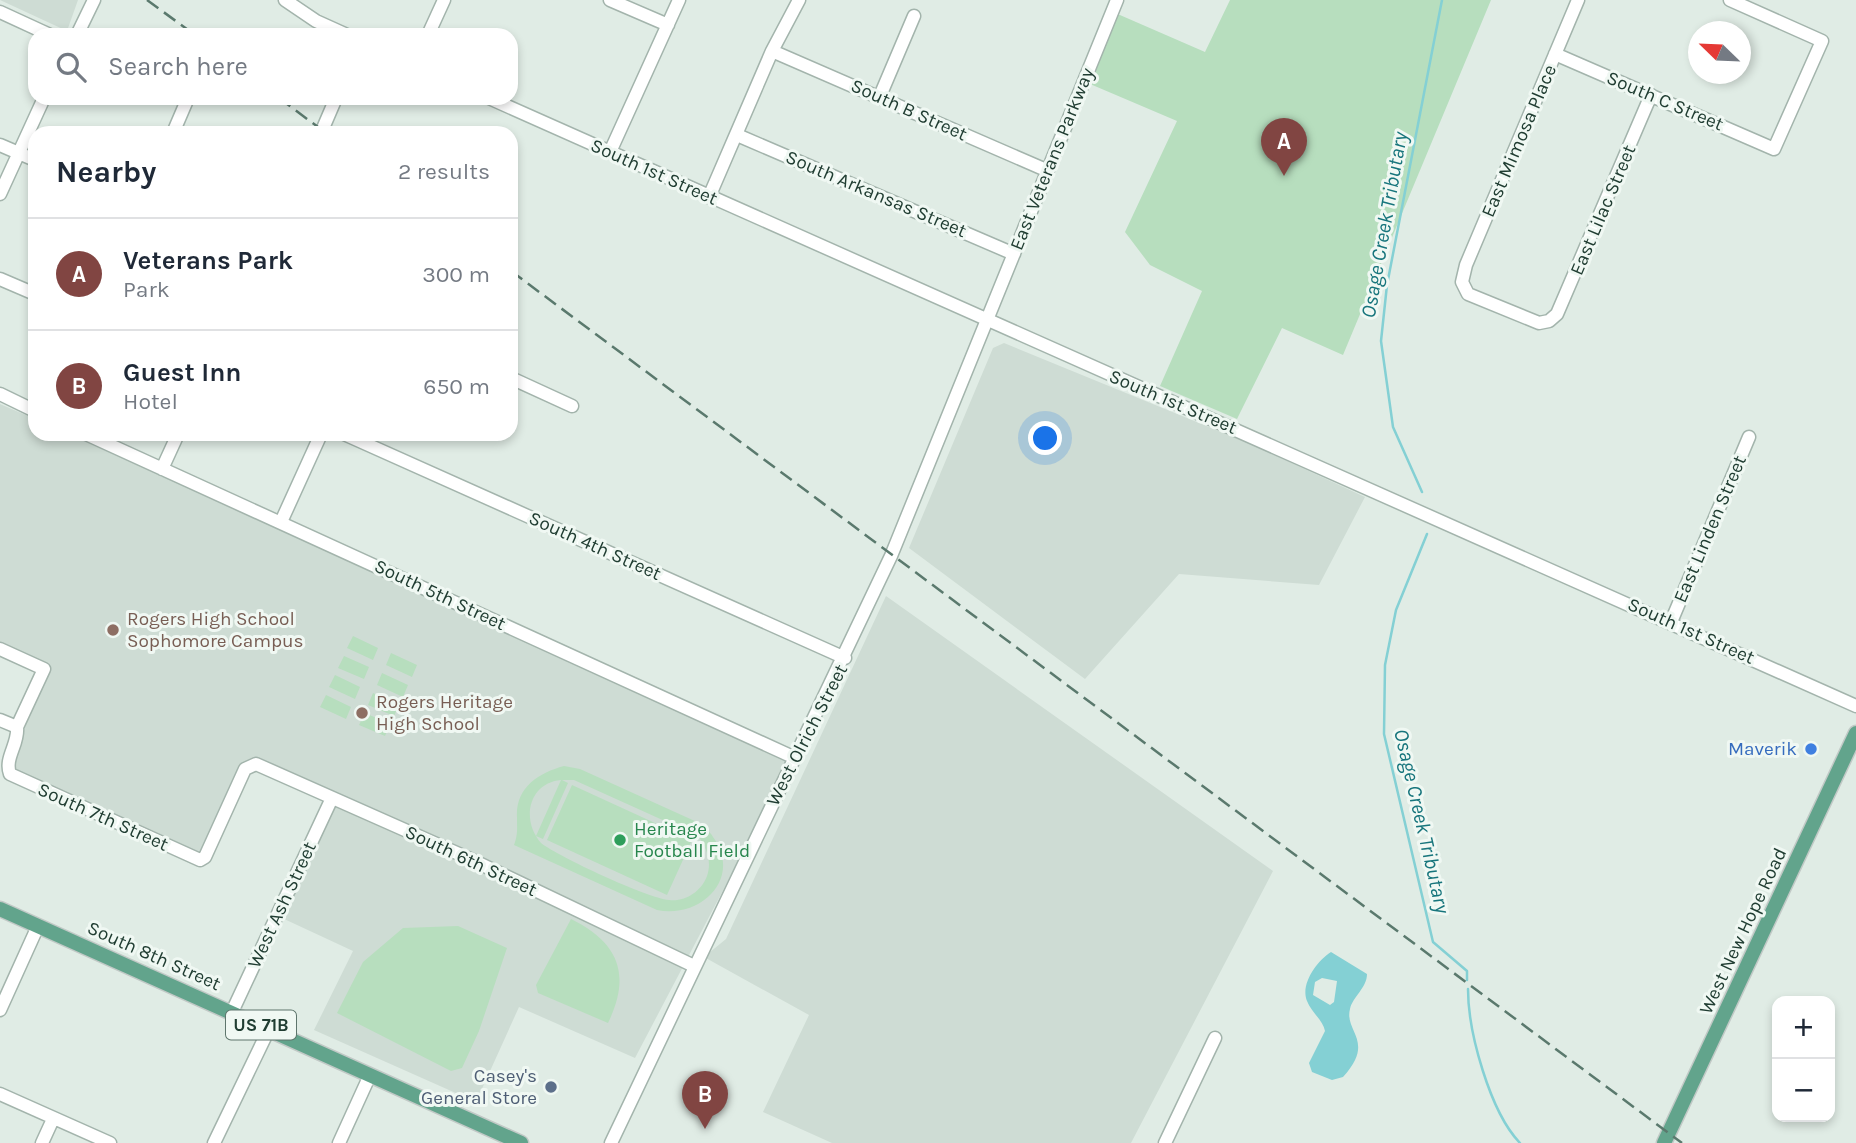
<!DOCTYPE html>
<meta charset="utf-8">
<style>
:root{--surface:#fff;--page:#f2f2f3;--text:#1f2937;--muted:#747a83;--line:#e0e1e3;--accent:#814542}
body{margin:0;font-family:Karla,sans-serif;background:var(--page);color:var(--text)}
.controls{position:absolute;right:21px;bottom:21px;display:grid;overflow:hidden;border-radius:14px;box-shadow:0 4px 10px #0003}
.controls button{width:63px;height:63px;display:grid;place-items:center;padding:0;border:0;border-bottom:2px solid var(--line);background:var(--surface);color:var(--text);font:35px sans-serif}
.compass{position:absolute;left:1688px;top:21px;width:63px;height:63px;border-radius:50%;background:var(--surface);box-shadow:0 4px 10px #0003;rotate:293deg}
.you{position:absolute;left:1046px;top:439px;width:24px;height:24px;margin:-18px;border:5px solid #fff;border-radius:50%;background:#1a73e8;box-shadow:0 0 0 10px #1a73e833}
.badge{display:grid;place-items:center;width:46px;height:46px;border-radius:50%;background:var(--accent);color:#fff;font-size:23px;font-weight:700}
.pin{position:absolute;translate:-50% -58px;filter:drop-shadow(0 2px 4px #0008)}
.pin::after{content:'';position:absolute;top:37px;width:24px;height:21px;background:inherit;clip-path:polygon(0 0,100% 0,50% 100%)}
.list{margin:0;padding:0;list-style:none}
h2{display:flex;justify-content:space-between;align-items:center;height:91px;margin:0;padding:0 28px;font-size:30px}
h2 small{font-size:23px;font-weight:400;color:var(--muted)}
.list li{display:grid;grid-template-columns:46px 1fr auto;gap:21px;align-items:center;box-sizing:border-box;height:112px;padding:0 28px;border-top:2px solid var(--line)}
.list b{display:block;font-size:26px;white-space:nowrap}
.list p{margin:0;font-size:23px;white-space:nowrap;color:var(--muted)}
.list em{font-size:23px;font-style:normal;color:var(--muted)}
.icon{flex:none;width:38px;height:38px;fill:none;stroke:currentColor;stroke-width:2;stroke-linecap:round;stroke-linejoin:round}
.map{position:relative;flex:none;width:1856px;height:1143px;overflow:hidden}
.search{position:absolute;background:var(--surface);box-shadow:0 4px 10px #0003;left:28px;top:28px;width:490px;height:77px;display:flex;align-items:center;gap:18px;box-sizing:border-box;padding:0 24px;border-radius:21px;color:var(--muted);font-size:26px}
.panel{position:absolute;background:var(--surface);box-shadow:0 4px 10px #0003;left:28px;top:126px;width:490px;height:315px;border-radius:21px}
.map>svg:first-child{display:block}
</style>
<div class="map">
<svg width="1856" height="1143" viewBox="0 0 1856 1143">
<rect width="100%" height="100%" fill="#e0ece5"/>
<path fill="#cedcd4" d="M0 0H78L67 31Z
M1004 343 1253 445 1365 497 1319 585 1179 574 1085 679 909 548 993 348Z
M0 404 35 419V434H68L793 757 635 1058 519 1007 476 1102 314 1030 353 951 282 918 335 805 256 764 245 769 200 860 10 774 44 669 0 649Z
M886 596 1273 871 1131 1143H832L763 1112 809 1015 704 957 726 939Z"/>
<path fill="#b7debe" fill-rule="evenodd" d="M1230 0H1491L1343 355 1282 328 1237 419 1160 386 1202 291 1150 265 1125 232 1177 121 1083 81 1113 12 1205 52Z
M353 636 378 648 373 660 347 648Z
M391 653 417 665 412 677 386 665Z
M344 656 369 667 364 679 338 668Z
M382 673 408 685 403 697 377 685Z
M335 675 360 687 355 699 329 687Z
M373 693 399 705 394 716 368 705Z
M326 695 351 707 346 719 320 707Z
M365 713 390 724 385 736 359 725Z
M564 766 580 769 697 822C702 826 710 831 713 837 743 878 701 919 657 910L514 845C518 834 517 829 517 818 515 788 538 773 564 766ZM561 780 536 836 543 839 568 783 562 780H574L698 836C707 848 712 862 707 876 701 892 685 902 669 900 647 898 559 857 541 843 521 821 528 783 561 780Z
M572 785 692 840 667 895 547 840Z
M571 919C618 942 632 974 608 1023L538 993 536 985Z
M458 926 507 948 479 1031 462 1068 451 1071 337 1013 363 962 403 928Z"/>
<path fill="#84d0d4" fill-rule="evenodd" d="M1331 952 1367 974C1367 988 1353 996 1350 1009 1344 1032 1376 1041 1343 1077L1332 1080 1312 1072 1309 1063 1325 1031C1323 1020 1311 1012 1307 1001 1300 984 1317 961 1331 952ZM1322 978 1337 981 1334 1002 1330 1005 1313 995 1315 982Z"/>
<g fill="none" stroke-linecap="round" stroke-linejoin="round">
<path stroke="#84d0d4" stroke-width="2.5" d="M1422 492 1393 427 1381 341 1387 285 1442 0
M1427 534 1396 610 1385 665 1384 734 1433 942 1467 971V980
M1468 989C1468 1032 1490 1112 1520 1143"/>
<defs>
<path id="minor" d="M285 0 316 21 347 35
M610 0 668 25
M1578 0 1466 265 1462 282 1468 294 1539 323 1549 321 1557 314 1651 95
M0 12 50 35
M77 35 94 0
M428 35 444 0
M772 51 1046 170
M1555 54 1774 149 1822 41 1730 0
M880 96 914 16
M489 98 1856 706
M173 133 188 98
M321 133 336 98
M737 135 1014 254
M0 145 35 160
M610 152 679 0
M0 194 44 98
M709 197 772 51 799 0
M0 279 35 294
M511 378 572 406
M0 394 35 411
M86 434 793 757
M344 434 845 658
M162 469 178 434
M281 522 321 434
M1671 622 1749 437
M0 649 44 669 17 727C19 744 4 758 10 774L200 860 205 857 245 769 256 764 468 858 694 966
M0 720 17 727
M0 1010 38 926
M232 1012 332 798
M0 1094 110 1143
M42 1143 53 1119
M214 1143 269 1029
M339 1143 370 1075
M611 1143 891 556 1117 0
M1165 1143 1215 1038"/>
<path id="major" d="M0 909 521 1143
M1664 1143 1856 733"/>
</defs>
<use href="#minor" stroke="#a3b4ac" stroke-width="15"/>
<use href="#major" stroke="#c1c9c6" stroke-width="17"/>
<use href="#minor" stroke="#fff" stroke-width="12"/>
<use href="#major" stroke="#62a48c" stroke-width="14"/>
<path stroke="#5a796d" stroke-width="2.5" stroke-dasharray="14 7" stroke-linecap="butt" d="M147 0 195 35
M279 98 326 133
M511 271 1682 1143"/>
</g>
<g fill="#8d6e63" stroke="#f0f8f3" stroke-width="2.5">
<circle cx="113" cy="630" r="7"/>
<circle cx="362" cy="713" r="7"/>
</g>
<circle fill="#3f7fe0" stroke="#f0f8f3" stroke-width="2.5" cx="1811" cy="749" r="7"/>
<circle fill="#2e9e5b" stroke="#f0f8f3" stroke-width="2.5" cx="620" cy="840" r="7"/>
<circle fill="#5c6f8a" stroke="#f0f8f3" stroke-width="2.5" cx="551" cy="1087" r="7"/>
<g text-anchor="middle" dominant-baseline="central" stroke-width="6" stroke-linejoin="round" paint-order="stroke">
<rect fill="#f0f8f3" stroke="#5e756c" stroke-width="2" x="226" y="1010.5" width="70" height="29" rx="5"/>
<g font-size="18" font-weight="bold" fill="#203d32">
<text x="261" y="1025">US 71B</text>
</g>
<g font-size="19" fill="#203d32" stroke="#f0f8f3">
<text transform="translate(1665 101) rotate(23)">South C Street</text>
<text transform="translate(909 110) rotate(24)">South B Street</text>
<text transform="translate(1519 141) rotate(-67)">East Mimosa Place</text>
<text transform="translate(1052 159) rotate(-68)">East Veterans Parkway</text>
<text transform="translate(654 172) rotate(24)">South 1st Street</text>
<text transform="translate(876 194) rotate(23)">South Arkansas Street</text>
<text transform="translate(1603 210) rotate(-67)">East Lilac Street</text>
<text transform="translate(1173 402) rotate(23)">South 1st Street</text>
<text transform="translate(1710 529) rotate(-67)">East Linden Street</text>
<text transform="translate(595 546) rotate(24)">South 4th Street</text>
<text transform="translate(440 595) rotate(25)">South 5th Street</text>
<text transform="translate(1691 631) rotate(24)">South 1st Street</text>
<text transform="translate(807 735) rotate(-63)">West Olrich Street</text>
<text transform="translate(103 817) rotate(24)">South 7th Street</text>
<text transform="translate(471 861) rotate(25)">South 6th Street</text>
<text transform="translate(282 905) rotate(-65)">West Ash Street</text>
<text transform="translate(1743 931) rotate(-65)">West New Hope Road</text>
<text transform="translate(154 956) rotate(24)">South 8th Street</text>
</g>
<g font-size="19" fill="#785e54" stroke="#f0f8f3" text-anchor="start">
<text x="127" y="619">Rogers High School<tspan x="127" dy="22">Sophomore Campus</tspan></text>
<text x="376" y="702">Rogers Heritage<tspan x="376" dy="22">High School</tspan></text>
</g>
<g font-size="19" fill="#366cbe" stroke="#f0f8f3" text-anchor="end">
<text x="1797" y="749">Maverik</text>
</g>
<g font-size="19" fill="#27864d" stroke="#f0f8f3" text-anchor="start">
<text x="634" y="829">Heritage<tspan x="634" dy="22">Football Field</tspan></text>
</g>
<g font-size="19" fill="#4e5e75" stroke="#f0f8f3" text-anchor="end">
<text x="537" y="1076">Casey's<tspan x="537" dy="22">General Store</tspan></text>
</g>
<g font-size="21" font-style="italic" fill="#17757c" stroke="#f0f8f3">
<text transform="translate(1384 225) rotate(-80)">Osage Creek Tributary</text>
<text transform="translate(1422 821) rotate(77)">Osage Creek Tributary</text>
</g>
</g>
</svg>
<div class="controls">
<button>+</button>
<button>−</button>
</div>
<svg class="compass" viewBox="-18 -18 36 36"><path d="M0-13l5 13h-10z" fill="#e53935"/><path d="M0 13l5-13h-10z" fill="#747a83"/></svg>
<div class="you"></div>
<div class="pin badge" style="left:1284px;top:176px">A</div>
<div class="pin badge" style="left:705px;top:1129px">B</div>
<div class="search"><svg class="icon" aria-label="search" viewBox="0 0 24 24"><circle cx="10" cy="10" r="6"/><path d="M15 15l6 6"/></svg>Search here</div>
<section class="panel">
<h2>Nearby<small>2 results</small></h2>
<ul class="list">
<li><span class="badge">A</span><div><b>Veterans Park</b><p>Park</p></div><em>300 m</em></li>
<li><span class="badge">B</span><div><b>Guest Inn</b><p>Hotel</p></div><em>650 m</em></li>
</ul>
</section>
</div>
